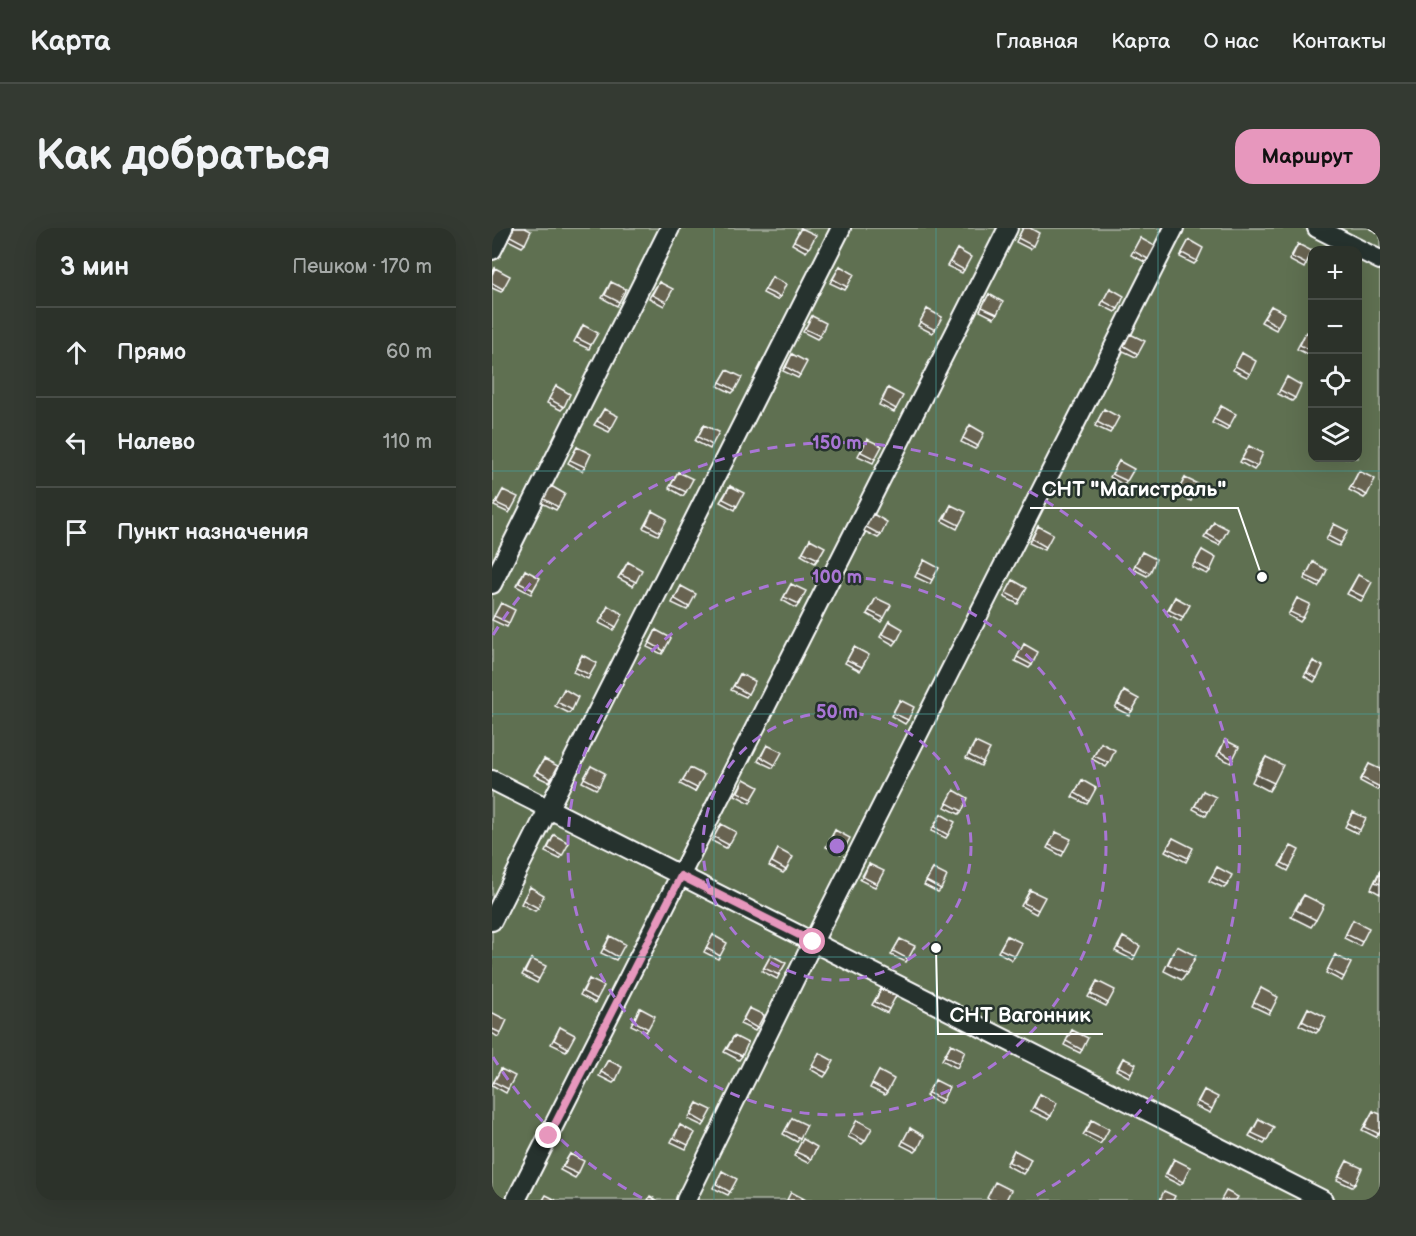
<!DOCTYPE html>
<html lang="ru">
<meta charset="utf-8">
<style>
:root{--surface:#2c322a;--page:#343a32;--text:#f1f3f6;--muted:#a6aaa8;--line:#484d47;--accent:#e797bd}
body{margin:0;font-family:"Balsamiq Sans",sans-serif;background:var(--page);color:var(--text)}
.controls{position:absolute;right:18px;top:18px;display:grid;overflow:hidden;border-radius:12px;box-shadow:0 6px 24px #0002}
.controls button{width:54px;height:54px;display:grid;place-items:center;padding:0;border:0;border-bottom:2px solid var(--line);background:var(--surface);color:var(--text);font:30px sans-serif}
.stop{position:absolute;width:18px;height:18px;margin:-14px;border:4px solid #e797bd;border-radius:50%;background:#fff}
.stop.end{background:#e797bd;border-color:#fff;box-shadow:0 2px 6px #0008}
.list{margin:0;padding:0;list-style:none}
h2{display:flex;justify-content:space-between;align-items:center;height:78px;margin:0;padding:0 24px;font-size:26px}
h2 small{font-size:20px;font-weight:400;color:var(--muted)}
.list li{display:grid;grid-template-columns:39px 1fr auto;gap:18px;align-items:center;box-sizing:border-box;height:90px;padding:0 24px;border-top:2px solid var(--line)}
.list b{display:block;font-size:22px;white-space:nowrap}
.list em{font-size:20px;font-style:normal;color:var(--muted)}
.icon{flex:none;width:33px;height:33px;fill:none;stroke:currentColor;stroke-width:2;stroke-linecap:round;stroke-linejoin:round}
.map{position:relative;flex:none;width:888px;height:972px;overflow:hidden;border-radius:18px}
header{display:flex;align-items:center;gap:36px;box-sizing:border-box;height:84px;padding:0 30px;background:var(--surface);border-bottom:2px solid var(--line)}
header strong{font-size:28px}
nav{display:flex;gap:33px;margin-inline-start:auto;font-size:21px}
.intro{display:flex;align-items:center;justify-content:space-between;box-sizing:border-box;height:144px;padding:0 36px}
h1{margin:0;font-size:42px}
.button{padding:15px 27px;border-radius:18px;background:var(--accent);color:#111;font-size:21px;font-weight:700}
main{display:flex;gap:36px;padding:0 36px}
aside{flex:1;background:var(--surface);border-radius:18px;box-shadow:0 6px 24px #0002}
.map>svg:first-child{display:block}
</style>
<header>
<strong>Карта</strong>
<nav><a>Главная</a><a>Карта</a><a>О нас</a><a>Контакты</a></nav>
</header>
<div class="intro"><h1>Как добраться</h1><a class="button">Маршрут</a></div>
<main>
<aside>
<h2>3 мин<small>Пешком · 170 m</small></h2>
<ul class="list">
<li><svg class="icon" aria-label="ahead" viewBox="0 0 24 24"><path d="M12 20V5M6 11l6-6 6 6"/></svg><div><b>Прямо</b></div><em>60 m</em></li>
<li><svg class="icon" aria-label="left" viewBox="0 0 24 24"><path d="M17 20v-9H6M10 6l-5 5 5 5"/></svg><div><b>Налево</b></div><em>110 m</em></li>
<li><svg class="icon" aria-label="arrive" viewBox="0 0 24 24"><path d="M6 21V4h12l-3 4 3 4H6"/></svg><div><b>Пункт назначения</b></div></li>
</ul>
</aside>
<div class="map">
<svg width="888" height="972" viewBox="0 0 888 972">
<rect width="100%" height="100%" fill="#3a4238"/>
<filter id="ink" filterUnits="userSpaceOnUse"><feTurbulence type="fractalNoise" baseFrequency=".0167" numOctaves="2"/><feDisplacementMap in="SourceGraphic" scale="12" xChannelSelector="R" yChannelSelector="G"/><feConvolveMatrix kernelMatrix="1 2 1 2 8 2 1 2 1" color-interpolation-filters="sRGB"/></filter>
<g filter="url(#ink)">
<path fill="#5f6f51" stroke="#afb7a8" stroke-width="1.5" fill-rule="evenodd" d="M0 0H888V972H0ZM820 22H866V230H820Z"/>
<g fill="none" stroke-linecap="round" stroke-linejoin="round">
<defs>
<path id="minor" d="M825 0 888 32
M0 22 11 0
M0 356 178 0
M0 552 831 972
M0 693 349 0
M24 972 516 0
M194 972 321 714 682 0"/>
</defs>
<use href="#minor" stroke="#fff" stroke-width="22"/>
<use href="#minor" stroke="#26332d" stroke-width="18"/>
</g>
<path fill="#595646" stroke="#fff" stroke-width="1.5" d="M22 0H33V16L30 19 16 12Z
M309 0 317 20 314 24 300 16Z
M531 0H538L541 18 538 21 524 14Z
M878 0H888V6L878 1Z
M648 10 656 31 653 34 639 27Z
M697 12 705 33 702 36 688 29Z
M806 16 814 36 812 40 797 32Z
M465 21 472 42 470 45 455 38Z
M348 38 355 59 353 62 338 55Z
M3 40 11 61 9 64 0 60V46Z
M280 49 288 69 285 72 271 65Z
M119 54 127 74 125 78 110 70Z
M167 54 174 74 172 78 157 70Z
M618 60 626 81 623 84 609 77Z
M497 66 505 86 502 90 488 83Z
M779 78 786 98 784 102 769 94Z
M435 81 443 102 440 105 426 98Z
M320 88 328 108 325 111 311 104Z
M91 97 99 117 97 121 82 114Z
M814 104 820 108V127L819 128 805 121Z
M638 106 646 126 644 129 629 122Z
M750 125 758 146 755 149 741 142Z
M300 126 308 147 306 150 291 143Z
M235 142 243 162 240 165 226 158Z
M795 149 803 170 800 173 786 166Z
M64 158 72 179 69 182 55 175Z
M396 160 404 181 402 184 387 177Z
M729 178 737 199 734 202 720 195Z
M112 181 119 201 117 204 102 197Z
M612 181 620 202 618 205 603 198Z
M212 197 220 217 218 221 203 213Z
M478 197 486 218 483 221 469 214Z
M375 211 383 231 381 235 366 228Z
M757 218 765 238 762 242 748 234Z
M85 219 93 239 90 243 76 235Z
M627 233 635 253 632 257 618 249Z
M867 243 875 267 872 270 857 262Z
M186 244 194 264 191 268 177 260Z
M693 250 701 270 699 273 684 266Z
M59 258 66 279 64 282 50 275Z
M238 258 245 278 243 282 228 274Z
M11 262 19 282 17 285 2 278Z
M459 277 467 297 465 301 450 293Z
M160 283 168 304 166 307 151 300Z
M381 286 389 307 386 310 372 303Z
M722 294 729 314 727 317 712 310Z
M842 296 849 315 847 318 834 312Z
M546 298 554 319 552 322 537 315Z
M318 311 326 331 323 335 309 327Z
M710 322 718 343 715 346 700 339Z
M650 324 658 345 655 348 641 341Z
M432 332 440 352 438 356 423 349Z
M136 334 144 354 141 358 126 350Z
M821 334 829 355 826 359 812 351Z
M33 342 41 362 39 366 24 358Z
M866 347 872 369 869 373 855 366Z
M521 352 528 372 526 376 512 369Z
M299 356 307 376 304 380 290 372Z
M189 358 197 379 195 382 180 375Z
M683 369 691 389 689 393 674 385Z
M384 370 392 390 389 394 375 386Z
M805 370 811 390 808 394 796 387Z
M9 375 17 395 15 399 0 392Z
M116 378 124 399 121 402 107 395Z
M397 393 405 413 402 417 388 409Z
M164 402 172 423 170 426 155 419Z
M532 416 540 437 537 440 523 433Z
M362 419 370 439 368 443 353 435Z
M90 427 98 447 96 451 81 444Z
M821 433 825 450 822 454 812 448Z
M248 446 256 466 254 469 239 462Z
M72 461 80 482 77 485 63 478Z
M632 463 640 483 637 487 623 480Z
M408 472 416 492 413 496 399 488Z
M733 512 741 531 739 535 725 528Z
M483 514 491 534 489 538 474 530Z
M609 515 617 535 614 539 600 531Z
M275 517 283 537 281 540 266 533Z
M774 529 782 555 777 563 760 554 769 536Z
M52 531 59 551 57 554 42 547Z
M877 536 888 558 885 562 868 553Z
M99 538 107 558 104 561 90 554Z
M198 540 205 560 203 564 188 556Z
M252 551 260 571 258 575 243 567Z
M590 552 597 573 595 576 580 569Z
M462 562 470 583 467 586 453 579Z
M711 563 716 584 714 588 701 581Z
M861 584 868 602 865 605 853 599Z
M449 586 456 607 454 610 439 603Z
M229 596 237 617 234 620 220 613Z
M343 602 351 623 349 626 334 619Z
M564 604 572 624 570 628 555 620Z
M62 607 70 628 68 631 53 624Z
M681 610 696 630 694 634 673 623Z
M799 618 798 639 796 643 787 638Z
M286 621 294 642 291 645 277 638Z
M377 636 385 656 383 659 368 652Z
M725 639 735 657 732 660 717 653Z
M441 641 449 661 446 664 432 657Z
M888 642V666L879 661Z
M38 659 46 680 43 683 29 676Z
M538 662 546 682 544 686 529 678Z
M812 667 824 692 819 699 799 689 807 674Z
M861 692 870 714 868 718 852 710Z
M221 707 228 728 226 731 212 724Z
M118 708 126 729 124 732 109 725Z
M515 708 523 728 520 732 506 724Z
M631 709 643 728 641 732 623 723Z
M408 711 416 731 414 734 399 727Z
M685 718 695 745 690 752 672 743 680 726Z
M279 727 287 747 285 751 270 743Z
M843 727 852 749 850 753 834 745Z
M39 731 47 751 45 755 30 747Z
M97 751 105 771 103 775 88 767Z
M605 753 616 775 614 778 596 769Z
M769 760 779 783 777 786 760 778Z
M389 761 397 781 395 785 380 777Z
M148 780 156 801 154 804 139 797Z
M257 780 265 800 263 803 248 796Z
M816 780 827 802 824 805 807 797Z
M0 786 9 805 6 809 0 805Z
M68 799 76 820 74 823 59 816Z
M580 802 590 822 588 825 572 817Z
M242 808 250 828 247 832 232 824Z
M459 816 467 836 465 840 450 832Z
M327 825 335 845 332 849 318 841Z
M631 830 639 845 637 849 624 842Z
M116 832 124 852 121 855 107 848Z
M9 841 16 861 14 865 0 857Z
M387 843 395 864 393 867 378 860Z
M443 852 451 872 448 876 434 868Z
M712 862 720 881 718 885 703 878Z
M548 866 559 888 556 891 539 883Z
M205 875 213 895 211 898 196 891Z
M881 883 888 903 884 909 870 902Z
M300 890 308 910 305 914 291 906Z
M767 891 775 912 772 916 757 908Z
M365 892 373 913 370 916 356 909Z
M600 892 611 912 608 916 591 907Z
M188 897 196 917 194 921 179 914Z
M418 900 426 921 423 924 409 917Z
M311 911 319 931 316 935 302 928Z
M522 922 534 942 531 946 514 937Z
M78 926 86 946 83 950 68 942Z
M682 931 691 954 688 957 672 949Z
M855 933 863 956 860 959 845 952Z
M230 943 238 964 236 967 221 960Z"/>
<path fill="#676451" stroke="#fff" stroke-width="1.5" d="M22 0H33L39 3 33 16 18 8Z
M309 0 324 7 317 20 302 13Z
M531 0H538L547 5 541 18 526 10Z
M648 10 663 18 656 31 641 23Z
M697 12 711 20 705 33 690 25Z
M806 16 820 23 814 36 800 29Z
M465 21 479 29 472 42 458 34Z
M348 38 362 46 355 59 341 51Z
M3 40 18 48 11 61 0 55V47Z
M280 49 294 56 288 69 273 62Z
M119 54 134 61 127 74 113 67Z
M167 54 181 61 174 74 160 67Z
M618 60 632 68 626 81 611 73Z
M497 66 511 74 505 86 490 79Z
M779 78 793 85 786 98 772 90Z
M435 81 450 89 443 102 428 94Z
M320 88 334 95 328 108 313 101Z
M91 97 106 105 99 117 85 110Z
M814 104 820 108V124L808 117Z
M638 106 653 113 646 126 632 118Z
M750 125 764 133 758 146 743 138Z
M300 126 315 134 308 147 294 139Z
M235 142 250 149 243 162 228 154Z
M795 149 809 157 803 170 788 162Z
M64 158 78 166 72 179 57 171Z
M396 160 411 168 404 181 390 173Z
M729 178 744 186 737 199 722 191Z
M112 181 126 188 119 201 105 193Z
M612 181 627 189 620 202 605 194Z
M212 197 227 204 220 217 206 209Z
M478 197 492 205 486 218 471 210Z
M375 211 390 218 383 231 369 224Z
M757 218 771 225 765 238 750 231Z
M85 219 99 226 93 239 78 232Z
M627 233 642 241 635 253 620 246Z
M867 243 883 251 875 267 859 259Z
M186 244 201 251 194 264 179 257Z
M693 250 708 257 701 270 686 263Z
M59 258 73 266 66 279 52 271Z
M238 258 252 265 245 278 231 271Z
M11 262 26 269 19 282 4 275Z
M459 277 474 284 467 297 453 290Z
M160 283 175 291 168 304 154 296Z
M381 286 395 294 389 307 374 299Z
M722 294 736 301 729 314 715 306Z
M842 296 856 303 849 315 836 308Z
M546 298 561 306 554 319 540 311Z
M318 311 333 319 326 331 311 324Z
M710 322 724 330 718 343 703 335Z
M650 324 664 331 658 345 643 337Z
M432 332 447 340 440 352 425 345Z
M136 334 150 342 144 354 129 347Z
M821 334 835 342 829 355 814 348Z
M33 342 48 350 41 362 27 355Z
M866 347 880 354 872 369 858 362Z
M521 352 535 360 528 372 514 365Z
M299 356 314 363 307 376 292 369Z
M189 358 204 366 197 379 183 371Z
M683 369 698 377 691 389 677 382Z
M384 370 399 377 392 390 377 383Z
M805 370 818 376 811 390 798 384Z
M9 375 23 382 17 395 2 388Z
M116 378 131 386 124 399 110 391Z
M397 393 411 401 405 413 390 406Z
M164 402 179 410 172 423 158 415Z
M532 416 546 424 540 437 525 429Z
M362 419 377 427 370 439 355 432Z
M90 427 105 435 98 447 84 440Z
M821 433 831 438 825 450 815 445Z
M248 446 263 453 256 466 242 458Z
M72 461 86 469 80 482 65 474Z
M632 463 647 471 640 483 626 476Z
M408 472 422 479 416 492 401 485Z
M733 512 747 519 741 531 728 524Z
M483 514 498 521 491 534 477 527Z
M609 515 623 522 617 535 602 528Z
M275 517 290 524 283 537 269 529Z
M774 529 791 537 782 555 765 547Z
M52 531 66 538 59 551 45 543Z
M877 536 888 541V559L870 550Z
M99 538 113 545 107 558 92 550Z
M198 540 212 547 205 560 191 553Z
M252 551 267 559 260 571 246 564Z
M590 552 604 560 597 573 583 565Z
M462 562 476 570 470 583 455 575Z
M711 563 724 569 716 584 703 578Z
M861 584 874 590 868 602 855 595Z
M449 586 463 594 456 607 442 599Z
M229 596 244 604 237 617 222 609Z
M343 602 358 610 351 623 337 615Z
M564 604 579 611 572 624 557 617Z
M62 607 77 615 70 628 56 620Z
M681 610 701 620 696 630 675 620Z
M799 618 807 622 798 639 790 635Z
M286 621 301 629 294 642 280 634Z
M377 636 392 643 385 656 371 649Z
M725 639 740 647 735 657 720 649Z
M441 641 455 648 449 661 434 653Z
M888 645V656L883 654Z
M38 659 52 667 46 680 31 672Z
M538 662 553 669 546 682 532 675Z
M812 667 832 677 824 692 804 682Z
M861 692 877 700 870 714 854 706Z
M221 707 235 715 228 728 214 720Z
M118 708 133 716 126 729 112 721Z
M515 708 530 715 523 728 508 721Z
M631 709 648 718 643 728 626 720Z
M408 711 423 718 416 731 401 723Z
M685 718 704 728 695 745 676 736Z
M279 727 294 735 287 747 272 740Z
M843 727 859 735 852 749 836 741Z
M39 731 54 738 47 751 33 744Z
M97 751 112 758 105 771 91 764Z
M605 753 623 762 616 775 599 766Z
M769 760 786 769 779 783 762 774Z
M389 761 404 768 397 781 383 774Z
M148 780 163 788 156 801 142 793Z
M257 780 272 787 265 800 251 792Z
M816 780 834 789 827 802 810 793Z
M1 785 15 792 9 805 0 801V786Z
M68 799 83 807 76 820 62 812Z
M580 802 596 810 590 822 574 813Z
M242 808 256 815 250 828 235 821Z
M459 816 473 823 467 836 453 828Z
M327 825 342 833 335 845 320 838Z
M631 830 644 836 639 845 627 839Z
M116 832 130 839 124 852 109 844Z
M9 841 23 848 16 861 2 854Z
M387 843 402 851 395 864 380 856Z
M443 852 457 859 451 872 436 865Z
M712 862 726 869 720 881 706 874Z
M548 866 565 875 559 888 542 879Z
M205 875 220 882 213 895 199 887Z
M881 883 888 886V903L887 906 873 899Z
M300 890 315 897 308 910 293 903Z
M767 891 782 899 775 912 760 905Z
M365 892 380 900 373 913 358 905Z
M600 892 617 901 611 912 594 904Z
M188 897 203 905 196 917 182 910Z
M418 900 432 908 426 921 411 913Z
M311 911 325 919 319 931 304 924Z
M522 922 539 931 534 942 517 934Z
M78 926 92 933 86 946 71 939Z
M682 931 698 939 691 954 675 946Z
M855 933 870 940 863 956 847 948Z
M230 943 245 951 238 964 224 956Z
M503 954 519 962 514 972H499L495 970Z
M672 963 683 968 681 972H668Z
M734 963 746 969 744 972H729Z
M299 964 314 972H295Z
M54 967 64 972H51Z
M158 968 165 972H156Z"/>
</g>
<g fill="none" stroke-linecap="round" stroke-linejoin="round" filter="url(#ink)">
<path stroke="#e797bd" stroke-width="8" d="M57 908 189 648 321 714"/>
</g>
<path fill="none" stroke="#4b9892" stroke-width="1.5" stroke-opacity="0.55" d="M222 0V972M444 0V972M666 0V972M0 243H888M0 486H888M0 729H888"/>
<g fill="none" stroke="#a976d5" stroke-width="3" stroke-dasharray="10 8">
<circle cx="345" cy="618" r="134"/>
<circle cx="345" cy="618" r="269"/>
<path d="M150 970A403 403 0 0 1 1 829M1 407A403 403 0 1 1 540 970"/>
</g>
<circle cx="345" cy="618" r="9" fill="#a976d5" stroke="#26332d" stroke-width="3"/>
<g font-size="18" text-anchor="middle" font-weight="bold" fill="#a976d5" stroke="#26332d" stroke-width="5" stroke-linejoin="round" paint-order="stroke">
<text x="345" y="221">150 m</text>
<text x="345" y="355">100 m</text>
<text x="345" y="490">50 m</text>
</g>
<path fill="none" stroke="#fff" stroke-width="2" d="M770 349L746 280H538M444 720L446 806H611"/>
<g fill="#fff" stroke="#26332d" stroke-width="2">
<circle cx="770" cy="349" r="6"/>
<circle cx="444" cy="720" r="6"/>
</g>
<g font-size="21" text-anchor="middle" font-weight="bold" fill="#fff" stroke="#26332d" stroke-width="5" stroke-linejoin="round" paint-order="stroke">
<text x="642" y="268">СНТ "Магистраль"</text>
<text x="528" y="794">СНТ Вагонник</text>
</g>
</svg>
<div class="controls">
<button>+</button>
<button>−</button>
<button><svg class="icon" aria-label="locate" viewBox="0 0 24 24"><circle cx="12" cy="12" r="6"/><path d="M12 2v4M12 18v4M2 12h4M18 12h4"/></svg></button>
<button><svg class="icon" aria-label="layers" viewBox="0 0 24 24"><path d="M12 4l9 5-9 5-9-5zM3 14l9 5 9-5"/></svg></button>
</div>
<div class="stop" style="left:321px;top:714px"></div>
<div class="stop end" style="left:57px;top:908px"></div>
</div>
</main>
